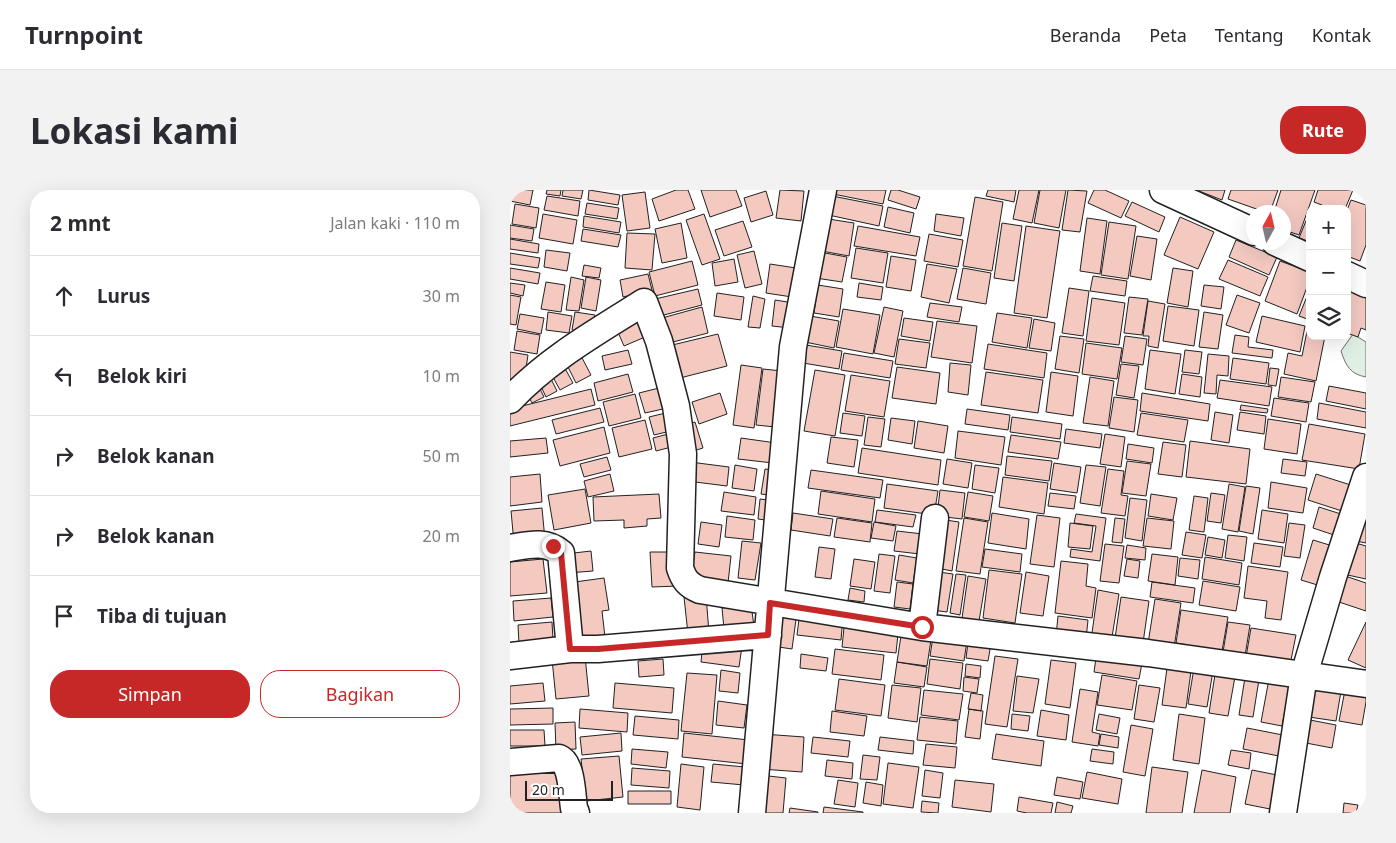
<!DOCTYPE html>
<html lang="id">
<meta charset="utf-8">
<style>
:root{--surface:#fff;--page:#f2f2f3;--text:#2b2b33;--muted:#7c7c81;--line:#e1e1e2;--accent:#c62828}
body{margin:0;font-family:"Noto Sans",sans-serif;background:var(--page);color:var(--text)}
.controls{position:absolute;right:15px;top:15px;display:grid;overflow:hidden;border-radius:10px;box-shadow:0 5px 20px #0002}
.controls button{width:45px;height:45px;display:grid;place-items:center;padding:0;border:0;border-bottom:1px solid var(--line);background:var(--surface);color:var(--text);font:25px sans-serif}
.compass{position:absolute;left:736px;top:15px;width:45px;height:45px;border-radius:50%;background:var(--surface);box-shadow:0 5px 20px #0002;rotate:8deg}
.scale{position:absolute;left:15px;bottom:12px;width:88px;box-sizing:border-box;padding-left:5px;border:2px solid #222;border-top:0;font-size:14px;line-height:18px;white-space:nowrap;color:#222;-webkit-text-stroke:4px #fff;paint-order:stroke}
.stop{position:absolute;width:15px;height:15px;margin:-11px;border:4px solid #c62828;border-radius:50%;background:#fff}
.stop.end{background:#c62828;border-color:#fff;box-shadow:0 1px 5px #0008}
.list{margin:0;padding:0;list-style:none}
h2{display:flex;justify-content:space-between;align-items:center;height:65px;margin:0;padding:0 20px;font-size:21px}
h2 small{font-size:16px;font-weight:400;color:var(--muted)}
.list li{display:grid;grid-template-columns:32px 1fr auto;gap:15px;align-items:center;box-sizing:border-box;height:80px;padding:0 20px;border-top:1px solid var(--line)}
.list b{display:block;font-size:19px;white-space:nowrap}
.list em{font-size:16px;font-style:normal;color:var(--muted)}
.actions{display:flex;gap:10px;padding:15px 20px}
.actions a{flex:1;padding:11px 0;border:1px solid var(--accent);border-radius:20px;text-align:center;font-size:18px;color:var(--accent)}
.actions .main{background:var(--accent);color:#fff}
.icon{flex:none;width:28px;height:28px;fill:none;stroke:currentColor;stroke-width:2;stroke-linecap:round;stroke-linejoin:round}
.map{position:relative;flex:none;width:856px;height:623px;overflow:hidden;border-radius:20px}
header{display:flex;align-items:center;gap:30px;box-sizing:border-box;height:70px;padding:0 25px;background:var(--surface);border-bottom:1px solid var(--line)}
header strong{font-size:24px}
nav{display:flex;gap:28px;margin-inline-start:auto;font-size:18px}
.intro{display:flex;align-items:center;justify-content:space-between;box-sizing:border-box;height:120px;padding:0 30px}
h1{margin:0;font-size:35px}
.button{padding:12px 22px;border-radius:20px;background:var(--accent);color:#fff;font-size:18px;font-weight:700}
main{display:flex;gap:30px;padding:0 30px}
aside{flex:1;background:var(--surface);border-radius:20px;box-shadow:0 5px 20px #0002}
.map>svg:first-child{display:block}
</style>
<header>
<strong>Turnpoint</strong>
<nav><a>Beranda</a><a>Peta</a><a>Tentang</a><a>Kontak</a></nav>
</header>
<div class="intro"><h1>Lokasi kami</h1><a class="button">Rute</a></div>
<main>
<aside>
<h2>2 mnt<small>Jalan kaki · 110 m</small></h2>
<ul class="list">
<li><svg class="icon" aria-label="ahead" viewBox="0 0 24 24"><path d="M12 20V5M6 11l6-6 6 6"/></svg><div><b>Lurus</b></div><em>30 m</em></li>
<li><svg class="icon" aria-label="left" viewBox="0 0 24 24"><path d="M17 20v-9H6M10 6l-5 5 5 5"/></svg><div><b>Belok kiri</b></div><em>10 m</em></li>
<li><svg class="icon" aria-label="right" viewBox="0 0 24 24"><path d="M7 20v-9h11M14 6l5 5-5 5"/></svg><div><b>Belok kanan</b></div><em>50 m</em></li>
<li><svg class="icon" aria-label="right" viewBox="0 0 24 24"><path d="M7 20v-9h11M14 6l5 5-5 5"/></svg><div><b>Belok kanan</b></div><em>20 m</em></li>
<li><svg class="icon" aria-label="arrive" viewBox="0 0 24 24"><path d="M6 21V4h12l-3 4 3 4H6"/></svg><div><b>Tiba di tujuan</b></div></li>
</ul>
<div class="actions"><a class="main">Simpan</a><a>Bagikan</a></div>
</aside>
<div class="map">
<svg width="856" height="623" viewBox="0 0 856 623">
<rect width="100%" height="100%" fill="#fff"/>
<path fill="#e0efe3" stroke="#6f6f6f" d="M843 144 856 152V187C840 184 836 176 831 161Z"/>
<path fill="#f3c9c0" stroke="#222" d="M0 0H23L20 15 0 11Z
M37 0H51L50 6 36 4Z
M53 0H73L71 9 52 6Z
M79 0 110 5 108 15 78 10Z
M166 0H178L185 19 149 31 142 9Z
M191 0H226L232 16 200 27Z
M270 0 294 1 291 31 266 28Z
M318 0H376L373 14 318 3Z
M381 0H388L410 7 406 19 378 10Z
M478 0H506L504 12 476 6Z
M509 0H529L522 33 503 29Z
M530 0H556L549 38 524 33Z
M558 0 577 1 570 42 552 40Z
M584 0H595L619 11 611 28 578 13Z
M689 0H715L712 10 689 1Z
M721 0H768L760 22H755L718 9Z
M771 0H805L789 45 774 40V22H764Z
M808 0H843L835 19H822L804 12Z
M256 1 263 25 241 32 234 8Z
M135 2 140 38 117 41 112 5Z
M317 5 373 16 369 36 314 24Z
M37 6 70 11 68 26 34 20Z
M465 7 493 12 482 81 453 76Z
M841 10 856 15V55L850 71 837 66V20Z
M622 12 655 27 649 42 615 26Z
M77 13 109 18 107 29 75 24Z
M5 14 29 18 26 38 2 34Z
M378 17 404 23 400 43 374 37Z
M800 21V52L789 48Z
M33 24 67 30 63 54 29 48Z
M194 24 210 69 192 75 176 30Z
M426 24 454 28 451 46 424 41Z
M74 26 111 32 109 43 73 37Z
M670 27 704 42 688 79 654 65Z
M312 28 344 33 339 66 306 60Z
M577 28 597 31 590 84 570 81Z
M233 31 242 57 214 66 205 40Z
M599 32 626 36 618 89 591 85Z
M171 33 177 68 152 73 145 39Z
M492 33 512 36 504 91 484 88Z
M0 35 24 39 22 51 0 48Z
M348 36 410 47 406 66 344 56Z
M516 36 550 41 537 128 504 123Z
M73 39 111 45 108 57 71 51Z
M117 43 145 44 142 80 115 78Z
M419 44 453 50 448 77 414 71Z
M627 46 647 49 641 90 620 86Z
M0 49 29 54 28 63 0 59Z
M726 50 767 67 759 85 719 67Z
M346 58 378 63 373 93 341 88Z
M36 60 60 63 57 81 34 77Z
M244 61 252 94 235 98 227 65Z
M304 61 337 67 332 92 299 87Z
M0 63 30 68 28 78 0 74Z
M381 66 406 70 401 101 376 97Z
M224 69 228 92 205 96 202 73Z
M718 70 758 87 750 106 709 89Z
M182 71 188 95 145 106 139 82Z
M770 71 800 82V89L787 124 755 111Z
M260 74 286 78 282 107 256 103Z
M417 74 447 79 439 113 411 107Z
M74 75 91 78 89 88 72 86Z
M0 78 30 83 28 94 0 89Z
M453 78 481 83 476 114 447 109Z
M663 78 683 81 678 117 657 113Z
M138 84 142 100 113 107 110 90Z
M583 86 617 91 615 106 580 101Z
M61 87 74 90 69 121 56 120Z
M76 87 91 90 86 121 71 118Z
M36 92 55 95 51 122 31 119Z
M0 93 15 95 13 106 0 103Z
M349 93 373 97 371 110 347 107Z
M308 95 333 99 329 127 304 123Z
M694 95 714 97 711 119 691 116Z
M559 98 579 101 573 146 552 143Z
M839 98 856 104V140L851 138 848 147 837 143V103Z
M188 99 192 115 150 126 145 109Z
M800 99V130L789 126Z
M207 103 234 107 231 130 204 126Z
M0 105 11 107 6 135 0 134Z
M727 105 750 113 739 143 716 135Z
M243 106 255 109 250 138 238 137Z
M619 107 638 109 632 145 614 143Z
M582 108 615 113 609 155 576 151Z
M265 110 284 113 280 138 262 136Z
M638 111 655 114 648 158 638 156 639 146H633Z
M420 113 452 117 449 132 417 127Z
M658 116 689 120 684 156 653 151Z
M192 117 198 143 159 153 152 128Z
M374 117 393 121 384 167 364 163Z
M333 119 370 125 363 164 326 157Z
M38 122 62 126 59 143 36 140Z
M65 122 85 125 81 144 62 140Z
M694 122 713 125 708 159 689 157Z
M487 123 522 128 517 158 482 152Z
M10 124 34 128 31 144 7 139Z
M300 126 329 131 324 158 295 152Z
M752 126 795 136 790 162 746 152Z
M136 128 142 144 114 156 107 140Z
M394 128 423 132 420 151 391 146Z
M524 129 545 133 541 161 519 158Z
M427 131 467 136 462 173 421 167Z
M798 136H800V146H815L806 191 774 184 778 163 792 166Z
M7 141 30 145 27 164 4 160Z
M208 144 217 176 162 190 154 157Z
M725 145 739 147 738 157 763 160 762 168 722 163Z
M550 146 574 149 569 183 545 179Z
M615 146 637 149 633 175 611 172Z
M389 149 420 153 416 178 385 174Z
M576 153 612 158 607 189 572 184Z
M478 154 537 163 534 188 474 179Z
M296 155 332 161 329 179 293 173Z
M118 160 122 174 95 180 92 166Z
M640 160 671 164 665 204 635 199Z
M675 160 692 162 689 184 672 182Z
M0 162 18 165 14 191 0 189Z
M334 163 383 171 380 188 331 180Z
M70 164 81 185 66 193 55 171Z
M698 164 719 166 718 186 707 185 706 204 694 203Z
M723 168 759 173 756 194 720 189Z
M52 173 63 193 50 200 39 180Z
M440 173 461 175 458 205 438 202Z
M611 174 629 176 624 208 606 205Z
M231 175 252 178 244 238 223 235Z
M387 177 430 183 426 214 382 208Z
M760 178 769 179 766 196 758 195Z
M253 179 272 181 265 237 246 235Z
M305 180 335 185 325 246 294 241Z
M476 182 533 190 528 223 471 215Z
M541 182 568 186 563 226 536 222Z
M38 183 47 201 36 207 27 188Z
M118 184 123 202 88 211 84 193Z
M672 184 692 187 690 207 669 204Z
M341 185 380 191 374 227 335 221Z
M580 187 604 191 598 236 573 233Z
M771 187 805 192 801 212 768 207Z
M710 190 762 197 759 216 707 208Z
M26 191 34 207 22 213 14 198Z
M157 196 162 217 135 223 129 203Z
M819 196 856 203V219L816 211Z
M81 199 85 215 0 236V219Z
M210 203 217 224 189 234 182 212Z
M632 203 700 214 698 231 630 221Z
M125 204 131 228 99 236 93 212Z
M604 207 628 210 624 242 599 238Z
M764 208 799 213 796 232 761 226Z
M809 213 856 222V238L807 229Z
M731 215 758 219 757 223 730 220Z
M90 218 94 232 46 244 42 230Z
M457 219 500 225 498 240 455 234Z
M164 221 169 239 144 245 139 227Z
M705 222 723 225 719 253 701 250Z
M730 222 756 226 754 244 727 240Z
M333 223 355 226 352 246 330 243Z
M631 223 678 230 674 252 627 245Z
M358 227 375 229 371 257 354 255Z
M502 227 552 234 550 249 500 242Z
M381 228 405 231 402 254 378 250Z
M758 229 791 234 787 264 754 259Z
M135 230 142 259 109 267 102 238Z
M408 231 438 236 434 263 404 258Z
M185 232 193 258 180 262 170 237Z
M799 234 855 244 849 279 792 270Z
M94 237 100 263 50 276 43 250Z
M556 239 592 244 590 258 554 253Z
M448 241 495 247 491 275 445 268Z
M166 242 169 255 146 261 143 248Z
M595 244 615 247 611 277 590 274Z
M501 245 551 252 548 269 498 262Z
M321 247 348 250 344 277 317 273Z
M36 248 38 263 0 267V251Z
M231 248 266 253 263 273 228 269Z
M680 251 740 259 736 294 676 287Z
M653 252 676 255 672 287 648 284Z
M618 254 644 258 642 273 616 269Z
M352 258 431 270 428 295 348 283Z
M497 266 542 271 539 291 495 285Z
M97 267 101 280 74 287 70 274Z
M437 269 462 273 458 298 433 294Z
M773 269 797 272 795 286 771 283Z
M617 271 641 274 636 306 612 303Z
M180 272 219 277 217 296 177 291Z
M544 273 571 277 567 303 540 299Z
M225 275 247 279 244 301 222 298Z
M465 275 489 278 485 303 462 299Z
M576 275 596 277 590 316 570 313Z
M255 279 269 281 266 306 251 304Z
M598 279 614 281 611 305 618 306 615 326 591 323Z
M301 280 373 290 370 308 298 298Z
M30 284 32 312 0 316V287Z
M100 284 104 301 78 307 74 291Z
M806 284 847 297 838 323 798 310Z
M493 287 538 293 534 324 489 317Z
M761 292 797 298 793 323 758 318Z
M377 294 428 301 424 325 374 318Z
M719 294 735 297 728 342 712 339Z
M736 296 750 298 743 344 729 341Z
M75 299 81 333 44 340 38 305Z
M430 300 455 303 452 329 427 326Z
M311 301 365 309 362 332 308 324Z
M214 302 246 307 244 325 211 321Z
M458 302 483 306 479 331 454 327Z
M540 303 566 306 564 319 538 316Z
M701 303 715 305 711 333 697 331Z
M149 304 151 328 137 329V336L114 338V330L84 331 83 307Z
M641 304 667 308 663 330 638 326Z
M684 306 698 308 694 342 679 340Z
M620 308 637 310 632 351 615 348Z
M250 309 265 311 263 331 248 329Z
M809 317 834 325 827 346 803 338Z
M32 318 35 350 4 353 1 321Z
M367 320 406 325 403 337 365 332Z
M752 320 778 324 774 353 748 349Z
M283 323 323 329 320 346 281 340Z
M482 323 519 329 516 359 478 353Z
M566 324 596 328 590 371 560 367 561 359 582 362 586 336 564 333Z
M527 325 550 328 544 377 520 374Z
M217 326 245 330 243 350 215 347Z
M327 328 362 333 360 352 324 347Z
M454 328 478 332 470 384 446 381Z
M605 328 615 329 612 353 602 352Z
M637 328 664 331 661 359 633 356Z
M429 329 449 332 442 381 422 377Z
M852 330 856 331V353L846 351Z
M191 332 212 335 209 357 188 354Z
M364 332 386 336 383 351 361 348Z
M560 333 583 336 580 359 558 357Z
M779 333 795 335 790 368 774 366Z
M387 341 413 344 410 364 384 361Z
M676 342 696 345 692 368 672 365Z
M718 345 737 347 734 371 715 368Z
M698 347 715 350 712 368 695 365Z
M803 350 826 357 814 397 791 390Z
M232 351 251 353 245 390 228 388Z
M842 352 856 356V389L833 384Z
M744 353 773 357 770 377 741 373Z
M595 354 614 356 609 393 590 391Z
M617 355 636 358 635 370 615 368Z
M309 357 325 359 321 389 305 387Z
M475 359 512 364 510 382 472 377Z
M81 361 83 381 57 383 55 364Z
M140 362H167L168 396 142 397Z
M185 362 221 366 218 393 181 387Z
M369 364 385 366 380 403 364 401Z
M642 364 668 367 665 395 638 391Z
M389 365 407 368 403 393 385 390Z
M695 367 732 373 729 395 692 389Z
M670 368 690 370 688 389 668 386Z
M33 369 37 403 0 406V372Z
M344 369 365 372 361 399 340 396Z
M617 369 630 371 628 388 614 386Z
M551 371 578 374 576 396 586 398 582 428 545 423Z
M738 376 778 382 771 430 755 428 757 411 734 408Z
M479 380 512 384 505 433 473 428Z
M421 381 443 384 437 422 415 419Z
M516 382 539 386 533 426 510 423Z
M446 384 456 385 450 425 440 423Z
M458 386 476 389 469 431 452 428Z
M835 386 856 393V421L826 411Z
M94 388 99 420 92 421 95 447 65 451 57 393Z
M693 391 730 397 726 421 689 415Z
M387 392 403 394 400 419 384 417Z
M642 392 685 398 683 413 640 407Z
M340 398 355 401 354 412 338 410Z
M588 400 609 404 601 453 581 450Z
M196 405 199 443 178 444 174 407Z
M611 407 639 411 632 460 604 455Z
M41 408 43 427 4 431 3 411Z
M645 409 671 413 663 464 637 460Z
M241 415 244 436 214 439 212 418Z
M266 419 287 422 282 459 262 456Z
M671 420 718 427 712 461 703 459 702 470 676 466 678 455 666 453Z
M290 421 333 426 331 450 287 445Z
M548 426 578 430 576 449 546 446Z
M335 428 389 434 386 463 332 457Z
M42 432 43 450 9 454 8 435Z
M718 432 740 435 734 472 712 468Z
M856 432V478L838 470Z
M741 438 786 445 780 475 736 467Z
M392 439 422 443 417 476 387 472Z
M424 440 458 444 454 471 420 466Z
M459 445 482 448 478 471 456 468Z
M193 452 232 456 229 477 191 472Z
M325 459 374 465 371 490 322 484Z
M587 461 633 468 629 489 584 482Z
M291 464 318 468 316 481 290 478Z
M75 466 79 506 46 509 42 469Z
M485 466 508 469 497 537 475 534Z
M153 469 154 485 129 487 128 471Z
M420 469 453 473 450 499 417 494Z
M541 470 566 473 560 518 535 514Z
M387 472 417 477 414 497 384 493Z
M456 474 471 476 470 488 455 486Z
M657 478 681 481 676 518 652 515Z
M684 478 703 481 697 517 678 514Z
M706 478 726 481 718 526 699 523Z
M211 480 230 483 228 503 209 501Z
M736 481 750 483 743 527 729 525Z
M177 483 207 485 202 544 171 541Z
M592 485 627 491 622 520 587 515Z
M507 486 529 489 523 523 503 521Z
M454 487 469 489 467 503 453 501Z
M329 489 375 495 371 526 325 520Z
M759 489 780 493 772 536 751 532Z
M797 490 832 495 826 531 792 526Z
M33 493 35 511 0 514V496Z
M105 493 164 498 162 523 103 518Z
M382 495 411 498 407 532 378 528Z
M629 495 650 498 644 532 624 529Z
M836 495 856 498V512L852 535 829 531Z
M570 499 588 502 582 542 590 544 588 556 562 552Z
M414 500 453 504 449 530 411 525Z
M461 503 473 505 471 521 458 519Z
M208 511 237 515 234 538 206 535Z
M43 518V534L0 535V519Z
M70 519 118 523 117 542 69 538Z
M459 519 473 521 470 549 455 547Z
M531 520 559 525 556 550 527 546Z
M322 521 357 526 354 546 320 542Z
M502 524 520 526 518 541 501 539Z
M589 524 610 528 607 544 586 540Z
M669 524 695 528 689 574 663 570Z
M125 526 169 530 168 549 123 545Z
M410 527 448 531 446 554 407 550Z
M800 530 826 535 822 558 796 553Z
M65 532 66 559 46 560 45 533Z
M621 535 643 539 635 586 613 582Z
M737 538 773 545 769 566 733 559Z
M0 540H34L35 556H0Z
M111 543 112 561 72 565 70 547Z
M174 543 239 550 237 574 172 567Z
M253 544 294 547 292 582 251 579Z
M486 544 534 551 531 576 482 569Z
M591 544 609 547 608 558 589 555Z
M303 547 340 551 338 567 301 563Z
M370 547 404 551 403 564 368 560Z
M416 554 447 557 445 578 413 575Z
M122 559 158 562 156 578 121 574Z
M582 559 604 562 603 574 580 571Z
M721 560 741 563 739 579 718 575Z
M353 565 370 567 367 590 350 589Z
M109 566 113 607 76 611 71 569Z
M317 570 343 573 342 589 315 586Z
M378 573 409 577 403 618 373 614Z
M171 574 194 577 190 620 167 617Z
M203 574 235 577 234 595 201 592Z
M50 576 53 623H0V580Z
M642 577 678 582 672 623H636Z
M122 578 160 581 159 598 121 595Z
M415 580 433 583 430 608 412 606Z
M692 580 726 587 720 623H684Z
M742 580 772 586 765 620 735 614Z
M577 582 612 589 608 614 572 608Z
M250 585 276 588 273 623H247Z
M547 587 573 592 570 609 544 605Z
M328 590 348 593 345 617 324 614Z
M445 590 484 594 481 622 442 617Z
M356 592 373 595 371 616 353 613Z
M118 601H161V614H118Z
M509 607 543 613 541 623H517L507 621Z
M412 611 429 613 428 623 411 622Z
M547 612 563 616 561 623H545Z
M834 613 848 615 846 623H833Z
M314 617 353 622V623H313Z
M280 618 308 622V623H279Z"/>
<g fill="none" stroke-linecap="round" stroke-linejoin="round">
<defs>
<path id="minor" d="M653 0 744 42
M765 52 800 68
M837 85 856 94
M0 210C38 169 87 142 134 112L149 151 166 216 173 264 170 378C174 390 178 395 190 400L412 437 638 463 856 494
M0 358C18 355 36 350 51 363L60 459H88L258 445
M412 437 425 328
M0 466 60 459
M0 572 49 568C62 573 62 605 64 618L66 623
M242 623 283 157 313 0
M773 623 794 485 823 387 856 287"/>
</defs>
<use href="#minor" stroke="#222" stroke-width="29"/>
<use href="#minor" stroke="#fff" stroke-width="26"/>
</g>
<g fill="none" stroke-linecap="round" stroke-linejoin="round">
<path stroke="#c62828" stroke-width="6" d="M43 356 51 363 60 459H88L258 445 260 413 412 437"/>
</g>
</svg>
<div class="controls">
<button>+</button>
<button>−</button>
<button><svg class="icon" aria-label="layers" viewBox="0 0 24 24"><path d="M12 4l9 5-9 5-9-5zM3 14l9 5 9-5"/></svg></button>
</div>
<svg class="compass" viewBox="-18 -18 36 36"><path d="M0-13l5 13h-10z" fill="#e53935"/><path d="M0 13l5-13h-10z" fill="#7c7c81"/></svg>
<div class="scale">20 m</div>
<div class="stop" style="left:412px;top:437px"></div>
<div class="stop end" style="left:43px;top:356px"></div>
</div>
</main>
